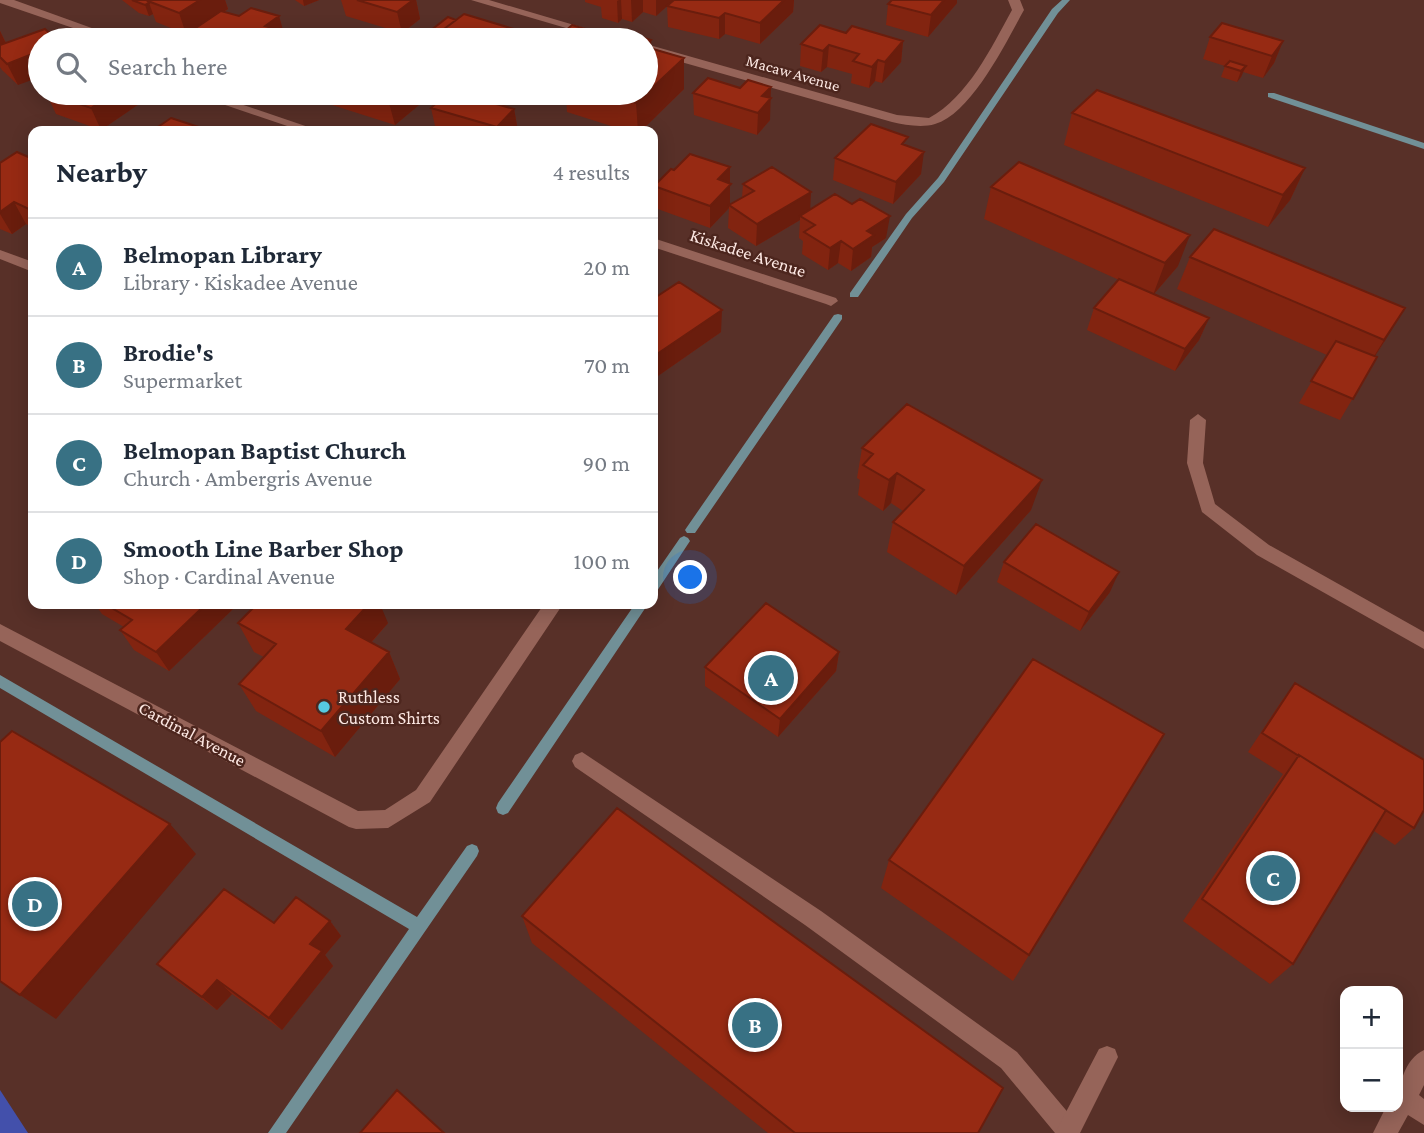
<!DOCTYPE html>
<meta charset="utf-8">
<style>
:root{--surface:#fff;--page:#f2f2f3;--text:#1f2937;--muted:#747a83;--line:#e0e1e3;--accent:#387184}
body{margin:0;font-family:"Crimson Pro",serif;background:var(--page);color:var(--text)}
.controls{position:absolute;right:21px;bottom:21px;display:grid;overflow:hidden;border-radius:14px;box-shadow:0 4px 18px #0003}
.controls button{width:63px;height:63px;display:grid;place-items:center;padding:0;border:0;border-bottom:2px solid var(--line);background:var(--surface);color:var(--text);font:35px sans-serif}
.you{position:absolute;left:691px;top:578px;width:24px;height:24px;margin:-18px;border:5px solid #fff;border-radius:50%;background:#1a73e8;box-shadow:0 0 0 10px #1a73e833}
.badge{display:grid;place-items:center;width:46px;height:46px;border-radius:50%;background:var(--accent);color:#fff;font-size:23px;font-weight:700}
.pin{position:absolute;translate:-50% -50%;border:4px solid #fff;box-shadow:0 2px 7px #0006}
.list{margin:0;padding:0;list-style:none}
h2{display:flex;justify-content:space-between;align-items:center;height:91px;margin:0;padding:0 28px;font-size:30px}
h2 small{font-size:23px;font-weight:400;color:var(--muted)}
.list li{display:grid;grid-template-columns:46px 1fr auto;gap:21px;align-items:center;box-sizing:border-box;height:98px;padding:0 28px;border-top:2px solid var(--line)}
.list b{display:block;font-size:26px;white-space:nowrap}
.list p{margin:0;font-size:23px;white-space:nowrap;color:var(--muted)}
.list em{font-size:23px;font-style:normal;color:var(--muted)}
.icon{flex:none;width:38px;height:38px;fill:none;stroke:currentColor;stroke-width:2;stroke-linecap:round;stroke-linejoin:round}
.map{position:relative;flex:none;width:1424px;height:1133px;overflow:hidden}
.search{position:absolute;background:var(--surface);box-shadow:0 4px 18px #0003;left:28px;top:28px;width:630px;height:77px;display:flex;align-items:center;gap:18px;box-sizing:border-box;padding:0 24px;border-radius:38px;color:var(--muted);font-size:26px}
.panel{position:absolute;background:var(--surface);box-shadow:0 4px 18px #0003;left:28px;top:126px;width:630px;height:483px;border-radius:14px}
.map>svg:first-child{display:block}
</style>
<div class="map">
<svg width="1424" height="1133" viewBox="0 0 1424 1133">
<rect width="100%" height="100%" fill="#583028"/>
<path fill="#4350ab" d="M0 1090 28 1133H0Z"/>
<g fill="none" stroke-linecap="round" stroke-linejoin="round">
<path fill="#719097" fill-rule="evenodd" d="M1062 0H1070L1058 13 944 182 912 218 858 297H850V293L906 214 938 178 1052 9Z
M1268 93H1274L1424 143V149L1268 97Z
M838 314 842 315V319L695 533H687L685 530 687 527 834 315Z
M684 536 688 538 690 541 688 544 657 591 653 592V577L680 538Z
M635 604H648L508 813 503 815 498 813 496 808 498 803Z
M0 675 417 917 467 846 472 844 477 846 479 851 477 856 286 1133H268L409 929 0 688Z"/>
<path fill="#966459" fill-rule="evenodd" d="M1198 414 1206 420 1203 463 1215 504 1269 545 1424 632V649L1257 555 1202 512 1187 463 1190 420Z
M582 752 821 911 1017 1052 1076 1122 1079 1133H1055L1001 1068 805 925 575 767 572 761 575 755Z"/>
<path fill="#966459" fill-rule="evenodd" d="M0 0H14L125 40H108L0 3Z
M471 0H489L625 40H607Z
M1008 0H1020L1024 10C1006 42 972 113 935 124 922 128 905 125 892 122L646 52V44L897 115 929 118C968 97 991 48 1012 10Z
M190 93H208L320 131H302Z
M653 238 836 298 838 301 831 306 826 304 653 247Z
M0 250 33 262V272L0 259Z
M544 604H563L430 802 388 828 356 829 349 827 0 641V624L358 811 385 810 416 790Z
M1107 1046 1115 1049 1118 1057 1080 1133H1055L1099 1049Z
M1424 1050V1085L1419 1095 1424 1099V1125L1408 1115 1398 1133H1373L1386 1107H1398C1398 1087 1404 1059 1424 1050Z"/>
</g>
<path fill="#822410" d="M122 0H225L228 9 224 12 239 16H279L283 32 290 33 292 40H178L186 34 156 22 153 14 149 16 139 13Z
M295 0H319L304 6Z
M341 0H416L420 19 402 33 346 16Z
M585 0H794L793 12 760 44 725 34 719 39 668 27 667 6 656 16 643 12 632 22 622 19 618 23 602 18 601 7 585 2Z
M892 0H957V3L928 37 886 25 888 4Z
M456 20 527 33 528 40H432L430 31Z
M0 31 6 43 18 85 2 70 0 67Z
M846 33 903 41 901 62 882 83 875 81 869 88 851 83 852 74 827 67 821 72 800 66 801 44Z
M1210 37 1283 41 1274 63 1263 78 1243 72 1241 77 1237 82 1221 77 1225 66 1203 59Z
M652 48 684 58V89L641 131H627L567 112 566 98 547 93H646Z
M46 93H134L139 104 101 130 56 114Z
M309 93H416L419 105 395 125 310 98Z
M428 93H443L438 97Z
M693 93 770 98V120L757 135 694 115Z
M431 108 514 109 518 131H441L436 130Z
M1072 113 1305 168 1290 200 1268 227 1064 145Z
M835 158 921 174 893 204 833 180Z
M33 159V228L26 224 12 234 0 229V163Z
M730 167V205L742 198 743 184 886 238 872 247 871 257 851 271 838 263 828 270 802 254 803 241 799 238 800 220 756 246 728 228 729 208 710 228 655 208 654 186 674 170Z
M991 187 1178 266 1154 294 1209 318 1199 340 1175 371 1087 330 1094 308 1119 280 984 219Z
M1190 257 1386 339 1375 356 1377 357 1340 420 1299 403 1327 355 1177 289Z
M653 299 721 332 655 378 653 376Z
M862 448 1031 510 956 595 887 552 893 522 903 511 891 503 883 511 858 495 860 480 857 478Z
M1004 562 1110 592 1080 631 997 582Z
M95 604H231L234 608 169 671 134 650 120 630 124 627 102 614Z
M238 623H388L371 643 389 652 400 679 335 757 256 711 239 684 264 657 254 652Z
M839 652 836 671 778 737 705 686V667Z
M1295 683 1414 828 1395 845 1374 831 1293 964 1270 984 1183 921 1283 774 1248 752 1281 702Z
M889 860 1029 955 1013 981 881 888Z
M522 916 978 1133H768L532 943Z
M330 921 341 936 325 955 333 966 282 1030 232 994 217 1010 173 978 157 964 274 923Z"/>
<path fill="#6a1d0d" d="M200 0H225L228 9 186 34 179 13Z
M303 0H319L304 6Z
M413 0H416L420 19 402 33 397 12Z
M619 0H621L622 19 618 23 617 1Z
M631 0H643V12L632 22Z
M656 0H674L656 16Z
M784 0H794L793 12 760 44V23Z
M944 0H957V3L928 37 931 15Z
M149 3 153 14 149 16 145 5Z
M725 13V34L719 39V18Z
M279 16 285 37 290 33 292 40H269L265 26Z
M0 31 10 52 0 56Z
M527 33 528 40H518Z
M651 40 653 71 646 46Z
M903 41 901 62 882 83 885 62Z
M1283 41 1274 63 1263 78 1272 56Z
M829 45 827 67 821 72 823 51Z
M40 51V77L18 85 7 64Z
M684 58V89L641 131H638L636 103Z
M878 60 875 81 869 88 872 67Z
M1246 66 1241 77 1237 82 1241 71Z
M771 87 770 120 757 135 758 113 762 96Z
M114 93H134L139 104 101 130 91 108Z
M396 93H416L419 105 395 125 389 103Z
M514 109 518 131H497V127Z
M924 152 921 174 893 204 896 182Z
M730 167V206L729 205V208L710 228V206L718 179Z
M1305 168 1290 200 1268 227 1283 195Z
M811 192 810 214 800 216V220L756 246 757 224Z
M14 202 26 224 12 234 0 214V212Z
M890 216 886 238 872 247 871 257 851 271 853 249 867 231Z
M1190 235 1178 266 1153 295 1165 263Z
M841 241 838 263 828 270 830 248Z
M1405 308 1386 339 1365 371 1384 340Z
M722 310 721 332 655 378 654 356Z
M1209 318 1199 340 1175 371 1185 349Z
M656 397 657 419 653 421V399Z
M897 473 891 503 883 511 889 480Z
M1042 480 1031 510 956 595 964 566Z
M1119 572 1110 592 1080 631 1089 612Z
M206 604H231L234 608 169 671 156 652Z
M369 604H380L388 623 358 657 346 629Z
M389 652 400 679 335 757 321 731Z
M839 652 836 671 778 737 780 719Z
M170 824 196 854 56 1019 20 995Z
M330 921 341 936 325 955 333 966 282 1030 269 1018 310 944Z
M217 980 232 994 217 1010 202 997Z"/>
<path fill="#972a13" stroke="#6a1d0d" stroke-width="2" d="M132 0H149L148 1 149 3 145 5Z
M149 0H200L179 13 148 1Z
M357 0H413L397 12Z
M674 0H784L760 23 725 13 719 18 667 6Z
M892 0H944L931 15 888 4Z
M251 8 279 16 265 26 290 33 280 40H178L221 11 239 16Z
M464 14 527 33 518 40H467L440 32Z
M448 17 456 20 440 32 441 34 430 31Z
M1222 23 1283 41 1272 56 1210 37Z
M572 25 622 40H555Z
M820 25 846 33 852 26 903 41 885 62 878 60 872 67 853 61 859 54 829 45 823 51 801 44Z
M45 29 57 40H40V51L7 64 0 57V45Z
M630 34 651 40 646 46V40H623Z
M646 47 684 58 636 103 603 93H646Z
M1230 61 1246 66 1241 71 1225 66Z
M708 78 740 88 748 80 771 87 762 96 771 98 758 113 693 93Z
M1097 90 1305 168 1283 195 1072 113Z
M47 93H114L91 108Z
M356 93H402L389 103Z
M447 93H457L514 109 497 127 431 108Z
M171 118 211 131H152Z
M871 124 908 137 902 144 924 152 896 182 835 158Z
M17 152 33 159V211L14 202 0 212V163Z
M690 154 730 167 718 179 731 184 710 206 654 186 671 169 674 170Z
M1019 162 1190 235 1165 263 991 187Z
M772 167 811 192 757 224 729 205 754 191 743 184Z
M835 194 852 204 860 199 890 216 867 231 874 235 853 249 841 241 830 248 804 232 815 225 800 216Z
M1214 229 1405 308 1384 340 1190 257Z
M1119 279 1209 318 1185 349 1094 308Z
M679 282 722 310 654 356 653 355V299Z
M1336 341 1377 357 1353 399 1311 381Z
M907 404 1042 480 964 566 893 522 924 490 897 473 889 480 863 465 873 454 862 448Z
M1036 524 1119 572 1089 612 1004 562Z
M766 603 839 652 780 719 705 667Z
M105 604H206L156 652 120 630 132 620Z
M257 604H369L346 629 389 652 321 731 239 684 276 644 238 623Z
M1033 659 1164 734 1029 955 889 860Z
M1295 683 1424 760V810L1414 828 1299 755V756L1262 733Z
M12 731 170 824 20 995 0 981V742Z
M1299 755 1386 810 1293 964 1202 899Z
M617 808 1003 1088 978 1133H795L522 916Z
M224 889 274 923 296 897 330 921 310 944 322 951 269 1018 217 980 202 997 157 964Z
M397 1090 444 1133H360Z"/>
<circle fill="#56c9e1" stroke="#4d261e" stroke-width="2.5" cx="324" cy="707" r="7"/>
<g text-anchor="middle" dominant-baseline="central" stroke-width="5" stroke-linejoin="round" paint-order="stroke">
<g font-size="16" fill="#fde8e3" stroke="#4d261e">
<text transform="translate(793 73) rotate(16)">Macaw Avenue</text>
</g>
<g font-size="18" fill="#fde8e3" stroke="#4d261e">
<text transform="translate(748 253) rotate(18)">Kiskadee Avenue</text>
<text transform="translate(192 734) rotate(28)">Cardinal Avenue</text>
</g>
<g font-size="18" fill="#fde8e3" stroke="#4d261e" text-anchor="start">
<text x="338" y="697">Ruthless<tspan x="338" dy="21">Custom Shirts</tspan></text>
</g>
</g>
</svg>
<div class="controls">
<button>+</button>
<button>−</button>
</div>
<div class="you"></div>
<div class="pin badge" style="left:771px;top:678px">A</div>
<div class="pin badge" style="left:755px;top:1025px">B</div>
<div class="pin badge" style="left:1273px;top:878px">C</div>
<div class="pin badge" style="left:35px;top:904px">D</div>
<div class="search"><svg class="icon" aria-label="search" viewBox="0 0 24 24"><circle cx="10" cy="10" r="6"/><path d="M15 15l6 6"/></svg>Search here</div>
<section class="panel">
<h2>Nearby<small>4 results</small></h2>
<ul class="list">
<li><span class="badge">A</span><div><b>Belmopan Library</b><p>Library · Kiskadee Avenue</p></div><em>20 m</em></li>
<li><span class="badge">B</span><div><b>Brodie's</b><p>Supermarket</p></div><em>70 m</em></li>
<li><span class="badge">C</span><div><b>Belmopan Baptist Church</b><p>Church · Ambergris Avenue</p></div><em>90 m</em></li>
<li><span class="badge">D</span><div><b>Smooth Line Barber Shop</b><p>Shop · Cardinal Avenue</p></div><em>100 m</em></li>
</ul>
</section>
</div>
